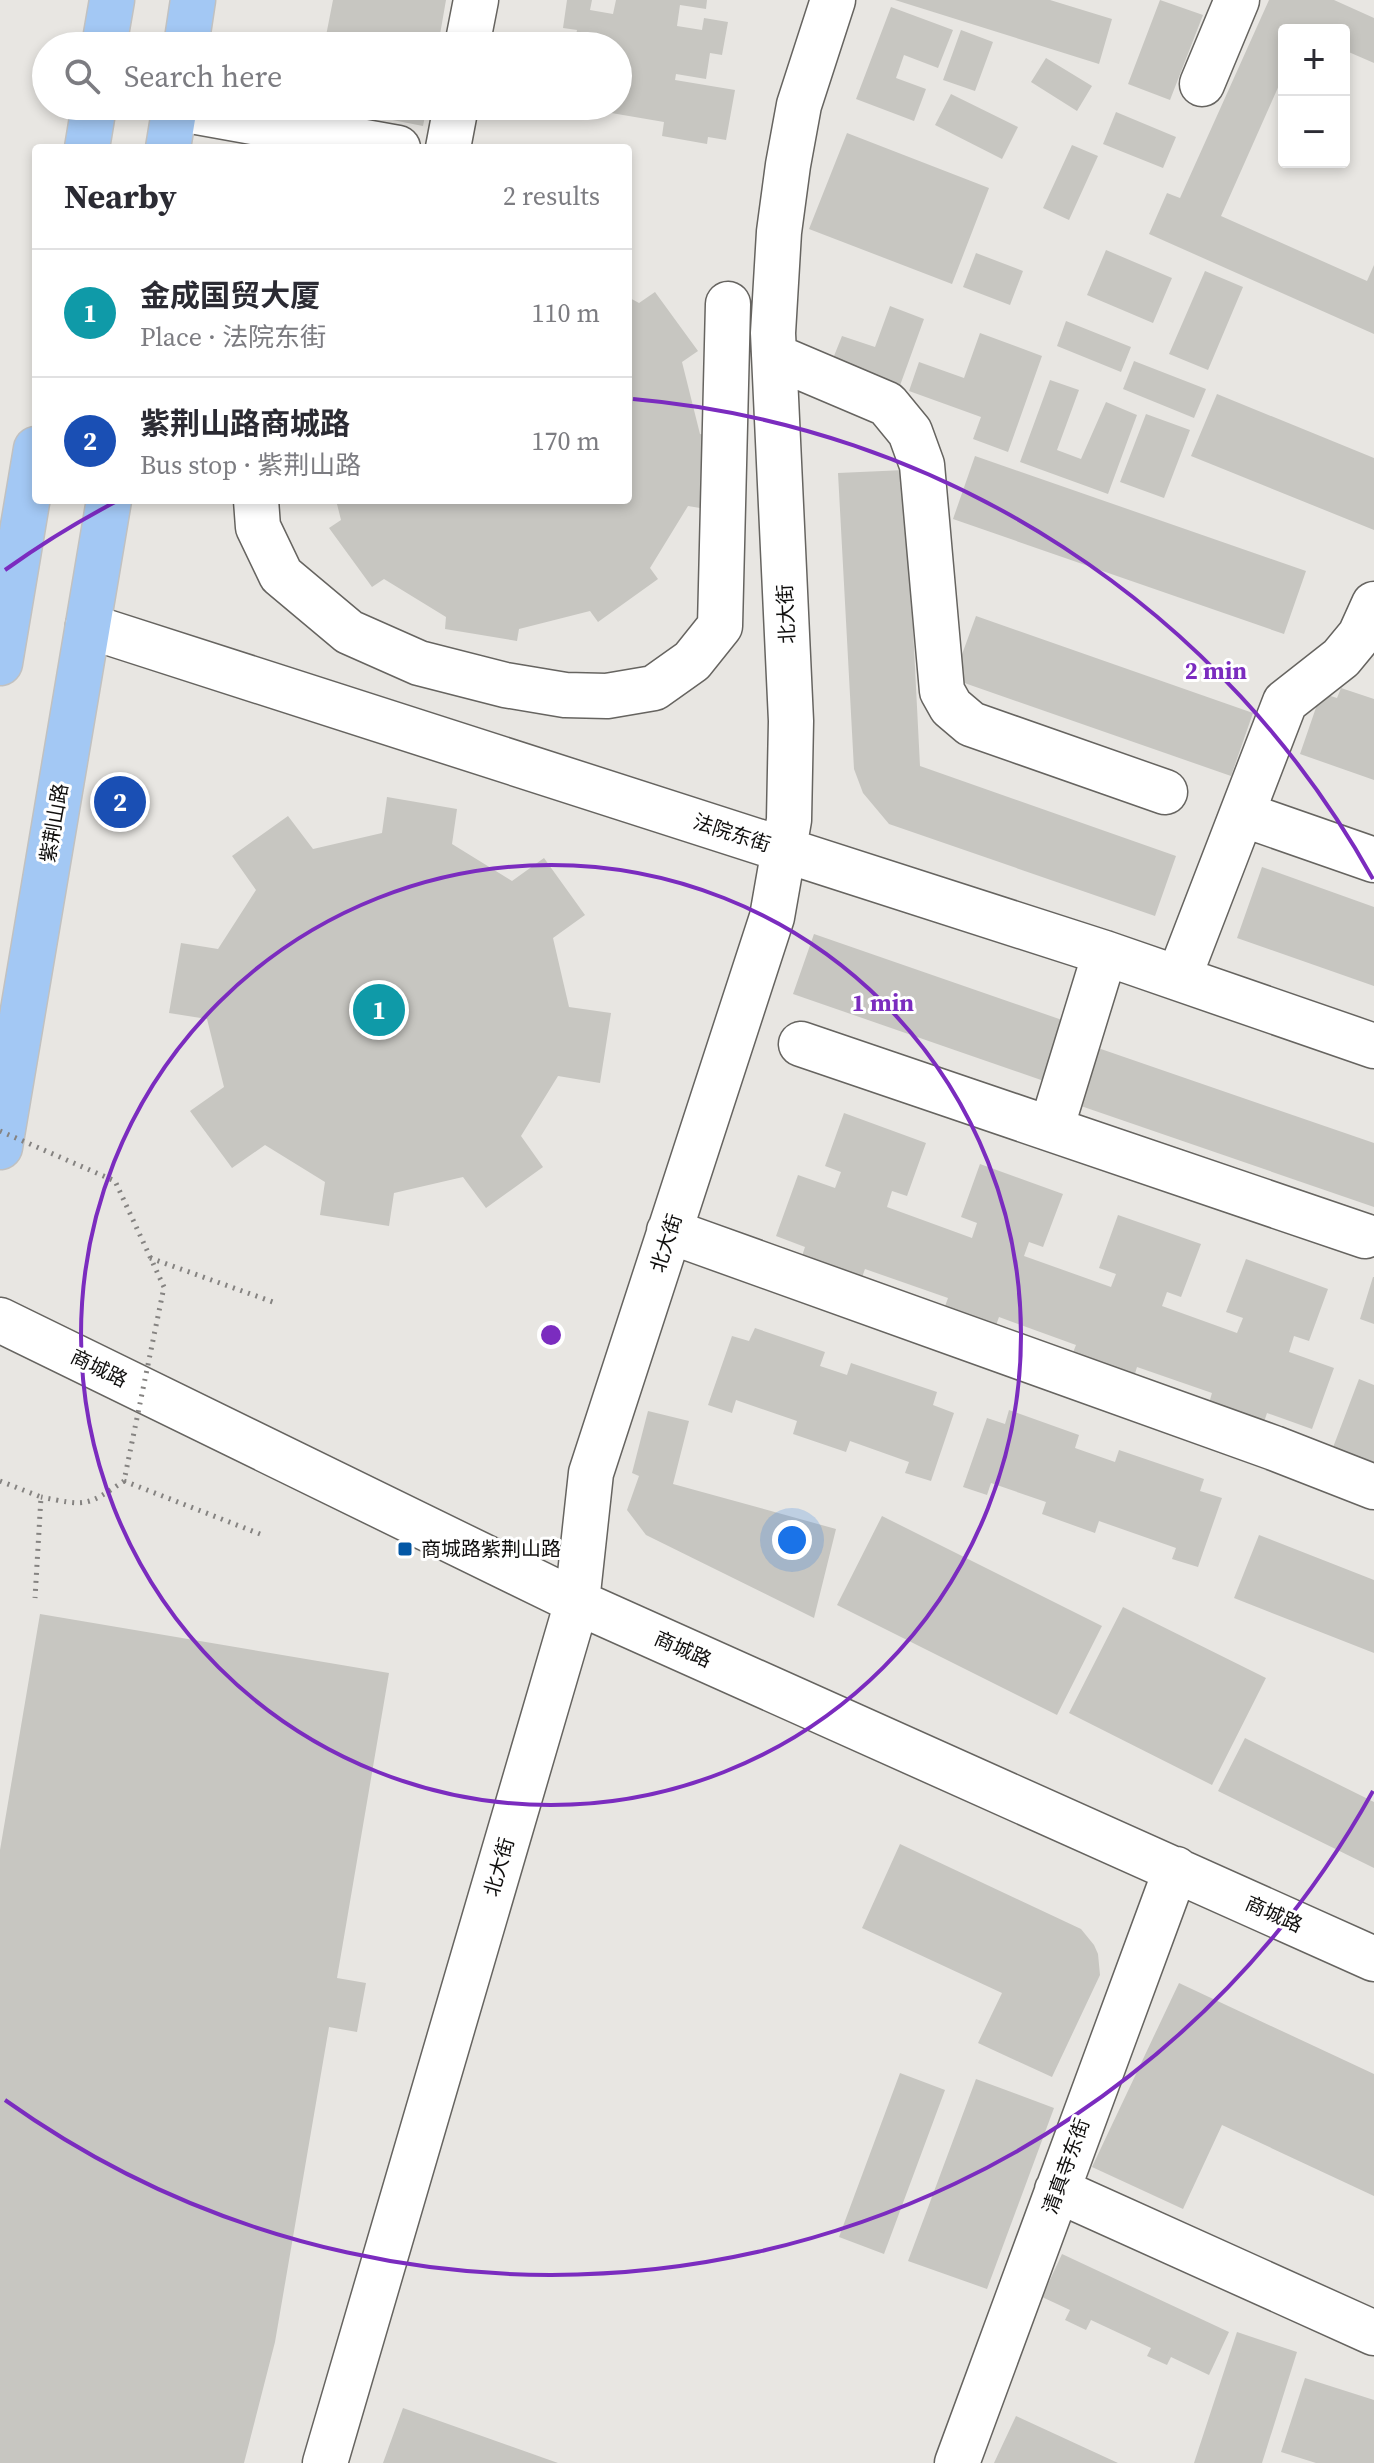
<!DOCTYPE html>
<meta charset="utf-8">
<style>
:root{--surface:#fff;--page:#f2f2f3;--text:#2b2b33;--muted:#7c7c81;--line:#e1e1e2;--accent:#2563eb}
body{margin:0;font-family:"Source Serif 4","Noto Sans SC",serif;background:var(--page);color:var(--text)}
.controls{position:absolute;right:24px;top:24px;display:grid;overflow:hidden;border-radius:8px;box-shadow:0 4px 12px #0003}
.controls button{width:72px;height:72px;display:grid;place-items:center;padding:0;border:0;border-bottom:2px solid var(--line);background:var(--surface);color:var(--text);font:40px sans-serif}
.you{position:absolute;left:792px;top:1540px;width:28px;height:28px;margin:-20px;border:6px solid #fff;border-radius:50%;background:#1a73e8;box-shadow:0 0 0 12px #1a73e833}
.badge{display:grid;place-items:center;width:52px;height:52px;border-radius:50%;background:var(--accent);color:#fff;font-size:26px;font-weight:700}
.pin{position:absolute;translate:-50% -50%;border:4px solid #fff;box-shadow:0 2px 8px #0006}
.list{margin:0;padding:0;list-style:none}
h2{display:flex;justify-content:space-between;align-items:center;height:104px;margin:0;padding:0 32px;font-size:34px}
h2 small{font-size:26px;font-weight:400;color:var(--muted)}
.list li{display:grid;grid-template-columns:52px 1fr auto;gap:24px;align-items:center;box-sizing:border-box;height:128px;padding:0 32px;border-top:2px solid var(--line)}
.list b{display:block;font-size:30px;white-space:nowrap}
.list p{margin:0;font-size:26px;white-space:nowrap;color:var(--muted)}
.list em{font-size:26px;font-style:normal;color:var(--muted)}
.icon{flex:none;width:44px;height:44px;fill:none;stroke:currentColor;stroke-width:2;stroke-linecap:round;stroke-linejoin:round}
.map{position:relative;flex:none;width:1374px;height:2463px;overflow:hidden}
.search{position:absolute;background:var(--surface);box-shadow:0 4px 12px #0003;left:32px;top:32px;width:600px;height:88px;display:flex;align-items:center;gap:20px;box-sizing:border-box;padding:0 28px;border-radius:44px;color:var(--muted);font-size:30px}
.panel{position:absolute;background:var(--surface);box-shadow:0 4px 12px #0003;left:32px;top:144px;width:600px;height:360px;border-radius:8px}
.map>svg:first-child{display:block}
</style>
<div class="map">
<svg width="1374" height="2463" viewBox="0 0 1374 2463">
<rect width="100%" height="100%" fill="#e8e6e2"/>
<path fill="#c7c6c1" d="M333 0H446L438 46H324Z
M567 0H592L590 10 613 14 616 0H707L706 9 680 5 677 26 702 30 704 18 728 22 722 55 710 53 706 79 676 74 675 80 735 90 726 140 708 137 707 144 662 136 664 122 582 108 618 106V46H574L577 30 563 28Z
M895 0H1050L1112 19 1099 64Z
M1160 0 1203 15 1170 100 1128 84Z
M1269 0H1334L1374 18V63L1344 50V30H1284V74L1221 216 1367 281 1374 265V334L1149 234 1167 193 1180 198Z
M891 7 953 30 938 68 904 55 896 78 926 89 914 121 856 99Z
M961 30 993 42 975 91 943 80Z
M1046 58 1092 86 1077 111 1031 82Z
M951 94 1018 127 1002 159 935 125Z
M321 106H427L423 126Z
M1116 112 1176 137 1163 168 1103 144Z
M847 133 989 188 952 284 809 229Z
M1072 145 1098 156 1069 220 1043 208Z
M1106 250 1172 278 1153 323 1087 295Z
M976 253 1023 271 1010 305 963 287Z
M1205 271 1243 287 1208 370 1169 354Z
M655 292 698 351 682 362 700 434 717 437 706 509 688 506 650 568 658 579 598 622 590 611 519 629 517 641 445 629 446 617 384 579 372 587 329 528 341 520 336 500H628V297L639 303Z
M890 306 924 319 898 391 830 366 842 336 875 347Z
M1066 321 1131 347 1121 372 1057 346Z
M980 333 1042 356 1008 452 973 439 981 417 909 391 919 362 964 378Z
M1134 361 1206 389 1194 418 1123 389Z
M1050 380 1079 390 1057 450 1081 459 1106 402 1137 415 1108 494 1020 462Z
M1217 394 1374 458V530L1191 456Z
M1146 414 1190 430 1164 498 1120 482Z
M975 456 1306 571 1284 634 953 519Z
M905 470 920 766 1176 856 1155 916 889 824 863 793 854 769 838 473Z
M976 616 1253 713 1231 776 953 679Z
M1341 688 1374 699V780L1300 754 1321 693 1337 698Z
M387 797 457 809 452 844 512 881 544 858 585 915 553 938 569 1007 611 1013 600 1083 558 1076 521 1136 543 1167 486 1208 463 1177 394 1193 389 1226 320 1215 325 1182 265 1145 232 1168 190 1111 224 1087 207 1019 169 1013 181 943 218 949 256 890 232 856 288 816 313 849 382 833Z
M1262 867 1374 907V986L1237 938Z
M814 934 1065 1021 1044 1081 793 994Z
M1098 1048 1374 1143V1207L1078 1105Z
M844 1113 926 1143 907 1196 892 1191 887 1207 972 1238 977 1223 961 1217 980 1164 1063 1194 1043 1247 1029 1242 1024 1256 1111 1287 1116 1274 1099 1268 1118 1215 1201 1244 1181 1297 1167 1292 1162 1306 1237 1333 1243 1318 1226 1312 1246 1259 1328 1289 1309 1341 1294 1336 1289 1352 1334 1368 1312 1429 1267 1413 1264 1422 1209 1403 1212 1393 1137 1367 1134 1377 1072 1355 1076 1345 999 1317 995 1328 944 1309 948 1298 865 1269 861 1280 801 1259 805 1247 776 1236 798 1175 835 1188 841 1172 825 1166Z
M1373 1277H1374V1324L1360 1319Z
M755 1328 825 1352 820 1366 847 1375 851 1363 937 1392 933 1405 954 1413 931 1481 905 1473 909 1462 850 1441 846 1452 793 1434 797 1421 736 1400 732 1413 708 1405 732 1336 749 1341Z
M1359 1379 1374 1385V1466L1332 1450Z
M1009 1410 1079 1435 1075 1448 1115 1462 1119 1450 1204 1479 1200 1491 1222 1498 1198 1567 1172 1559 1176 1548 1099 1521 1095 1533 1042 1514 1046 1502 991 1483 987 1495 963 1487 987 1418 1005 1424Z
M648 1411 689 1421 673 1484 836 1529 814 1618 646 1535 627 1510 639 1476 632 1473Z
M882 1516 1102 1626 1057 1715 837 1605Z
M1259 1535 1374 1580V1653L1234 1598Z
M1123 1607 1266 1678 1212 1785 1069 1713Z
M40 1614 389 1673 337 1978 366 1983 357 2032 329 2027 275 2342 244 2463H0V1850Z
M1245 1738 1374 1802V1868L1218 1791Z
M900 1844 1081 1929 1094 1945 1098 1954 1100 1975 1052 2077 978 2043 1002 1993 862 1928Z
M1179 1983 1374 2074V2196L1222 2125 1183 2209 1092 2167Z
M900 2073 945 2090 884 2254 839 2237Z
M976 2079 1054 2108 987 2289 908 2261Z
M1062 2254 1229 2332 1209 2375 1171 2357 1167 2365 1147 2356 1151 2348 1091 2320 1086 2330 1065 2320 1070 2310 1042 2297Z
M1237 2332 1297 2352 1262 2463H1194Z
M1305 2378 1374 2400V2463H1316L1281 2452Z
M403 2408 558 2463H383Z
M1016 2416 1118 2463H994Z"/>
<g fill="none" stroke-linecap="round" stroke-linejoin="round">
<defs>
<path id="minor" d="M467 46 476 0
M1202 84 1237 0
M175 108 398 148
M448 148 456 106
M774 356 887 404 910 432 922 465 942 691 951 707 971 724 1165 792
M256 500 258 527 281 575 349 632 419 663 505 685 565 695 607 696 654 688 692 661 720 626 728 304
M88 626 1105 953 1374 1046
M1242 814 1374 860
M1179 977 1285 702 1341 658 1360 635 1374 604
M801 1044 1365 1236
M1051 1129 1105 953
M669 1231 1274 1448 1374 1487
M0 1320 577 1602 1374 1959
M1057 2190 1374 2333
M325 2463 577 1602 591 1473 772 917 789 820 791 721 773 333 779 232 788 165 799 105 833 0
M957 2463 1176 1869"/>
<path id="major" d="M104 46 112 0
M186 46 193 0
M87 148 94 106
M168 148 175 106
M0 663 36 449
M0 1147 109 500"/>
</defs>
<use href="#minor" stroke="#666460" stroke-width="47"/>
<use href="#major" stroke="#c1c1c0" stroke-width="47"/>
<path stroke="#858381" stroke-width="5" stroke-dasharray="2 6" stroke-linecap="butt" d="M150 1258 273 1302
M0 1481 41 1497 35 1598
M124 1481 260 1534"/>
<use href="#minor" stroke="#fff" stroke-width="44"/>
<use href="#major" stroke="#a3c8f4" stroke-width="44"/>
<path stroke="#858381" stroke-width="5" stroke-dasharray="2 6" stroke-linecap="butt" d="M0 1131 115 1181 164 1287 124 1481C86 1507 86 1506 41 1497"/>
</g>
<g fill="none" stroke="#7b2cbf" stroke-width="4">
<circle cx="551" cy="1335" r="470"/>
<path d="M1373 1791A940 940 0 0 1 5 2100M5 570A940 940 0 0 1 117 501M633 399A940 940 0 0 1 1373 879"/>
</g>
<rect fill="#0357a5" stroke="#fff" stroke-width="3" x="397" y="1541" width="16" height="16" rx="4"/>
<g text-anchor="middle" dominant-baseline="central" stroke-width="6" stroke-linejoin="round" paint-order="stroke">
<g font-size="20" fill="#100f0e" stroke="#fff">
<text transform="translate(786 614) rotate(-93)">北大街</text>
<text transform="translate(54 823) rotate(-80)">紫荆山路</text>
<text transform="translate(732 833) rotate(18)">法院东街</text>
<text transform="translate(666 1243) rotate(-72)">北大街</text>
<text transform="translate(99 1368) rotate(26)">商城路</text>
<text transform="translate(683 1649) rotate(24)">商城路</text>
<text transform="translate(499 1867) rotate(-74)">北大街</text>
<text transform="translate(1274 1914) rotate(24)">商城路</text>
<text transform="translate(1066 2166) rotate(-70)">清真寺东街</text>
</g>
<g font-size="20" fill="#100f0e" stroke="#fff" text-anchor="start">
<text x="421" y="1549">商城路紫荆山路</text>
</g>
</g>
<circle cx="551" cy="1335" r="12" fill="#7b2cbf" stroke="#fff" stroke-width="4"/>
<g font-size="24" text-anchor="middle" font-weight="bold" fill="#7b2cbf" stroke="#fff" stroke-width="6" stroke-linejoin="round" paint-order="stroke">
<text x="1216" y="679">2 min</text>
<text x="883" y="1011">1 min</text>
</g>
</svg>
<div class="controls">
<button>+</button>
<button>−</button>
</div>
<div class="you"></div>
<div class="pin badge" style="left:379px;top:1010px;background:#0f9aa8">1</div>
<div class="pin badge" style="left:120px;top:802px;background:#1a4fb4">2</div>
<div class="search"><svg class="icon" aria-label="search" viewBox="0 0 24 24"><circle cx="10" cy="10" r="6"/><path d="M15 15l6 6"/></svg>Search here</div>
<section class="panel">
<h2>Nearby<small>2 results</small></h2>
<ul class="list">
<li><span class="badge" style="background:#0f9aa8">1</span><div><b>金成国贸大厦</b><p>Place · 法院东街</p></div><em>110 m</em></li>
<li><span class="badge" style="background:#1a4fb4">2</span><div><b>紫荆山路商城路</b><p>Bus stop · 紫荆山路</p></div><em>170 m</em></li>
</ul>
</section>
</div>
